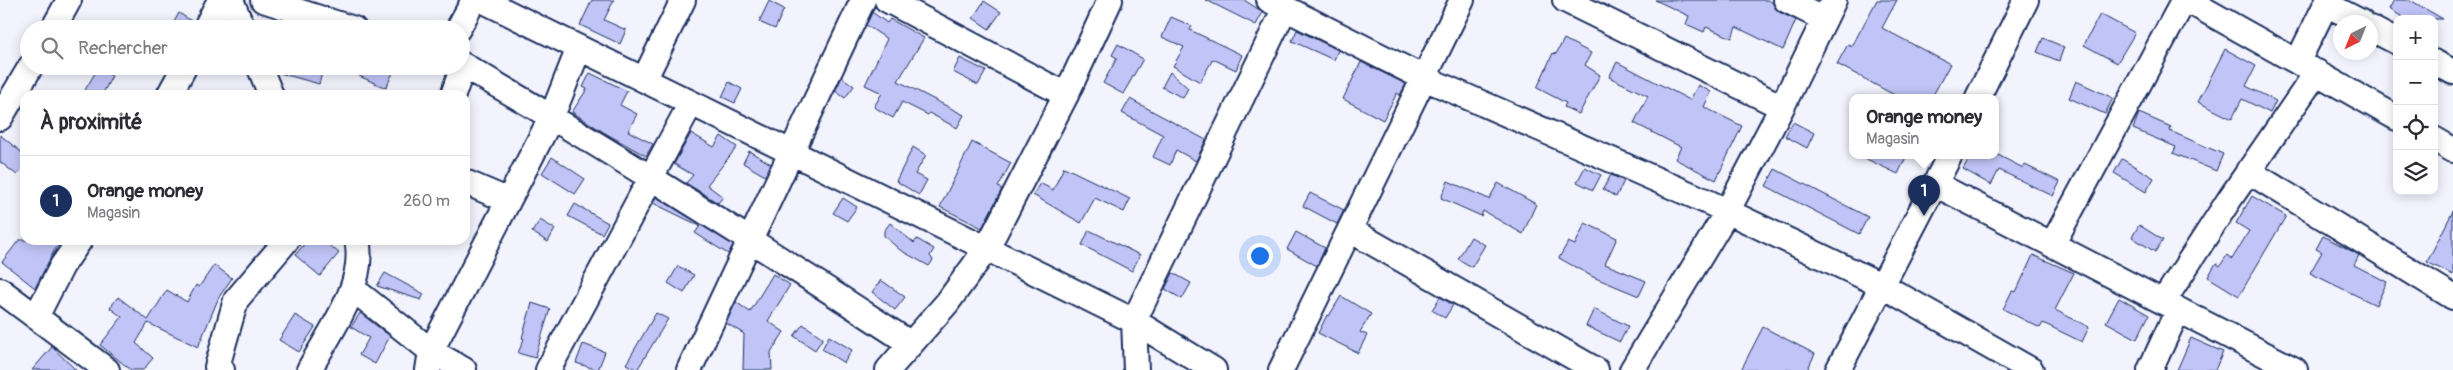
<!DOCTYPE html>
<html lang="fr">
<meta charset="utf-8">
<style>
:root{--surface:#fff;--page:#f2f2f3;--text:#2b2b33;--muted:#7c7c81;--line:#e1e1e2;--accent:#1b2f5e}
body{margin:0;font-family:Pangolin,sans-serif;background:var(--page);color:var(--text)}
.controls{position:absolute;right:15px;top:15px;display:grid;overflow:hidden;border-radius:10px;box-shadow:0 2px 12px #0003}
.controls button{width:45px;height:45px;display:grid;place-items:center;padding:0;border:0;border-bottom:1px solid var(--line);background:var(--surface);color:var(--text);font:25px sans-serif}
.compass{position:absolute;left:2333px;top:15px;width:45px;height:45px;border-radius:50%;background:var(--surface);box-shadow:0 2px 12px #0003;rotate:223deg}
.you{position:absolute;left:1259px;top:255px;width:18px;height:18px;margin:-12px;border:4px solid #fff;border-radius:50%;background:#1a73e8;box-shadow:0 0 0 8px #1a73e833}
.badge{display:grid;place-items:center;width:32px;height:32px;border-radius:50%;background:var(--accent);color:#fff;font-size:16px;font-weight:700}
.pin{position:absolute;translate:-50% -41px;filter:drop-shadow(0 1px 2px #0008)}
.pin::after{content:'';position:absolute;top:26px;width:18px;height:15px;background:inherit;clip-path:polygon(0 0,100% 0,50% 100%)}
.popup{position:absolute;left:1849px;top:94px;width:150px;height:65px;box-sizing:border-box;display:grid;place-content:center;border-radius:10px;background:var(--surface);filter:drop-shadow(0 1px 4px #0005);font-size:16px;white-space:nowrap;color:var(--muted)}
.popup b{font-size:19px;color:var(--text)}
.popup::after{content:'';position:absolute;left:50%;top:100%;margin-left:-10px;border:10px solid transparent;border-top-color:var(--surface)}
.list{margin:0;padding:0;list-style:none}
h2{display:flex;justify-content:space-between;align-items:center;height:65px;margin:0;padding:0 20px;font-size:21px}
h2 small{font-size:16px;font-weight:400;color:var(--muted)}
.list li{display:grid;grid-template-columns:32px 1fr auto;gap:15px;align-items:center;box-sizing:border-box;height:90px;padding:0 20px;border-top:1px solid var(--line)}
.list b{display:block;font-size:19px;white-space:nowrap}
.list p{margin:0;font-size:16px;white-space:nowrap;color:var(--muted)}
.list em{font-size:16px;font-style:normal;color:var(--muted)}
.icon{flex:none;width:28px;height:28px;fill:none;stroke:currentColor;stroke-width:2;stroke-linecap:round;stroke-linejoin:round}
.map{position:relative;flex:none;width:2453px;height:370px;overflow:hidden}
.search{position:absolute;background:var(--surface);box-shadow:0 2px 12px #0003;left:20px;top:20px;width:450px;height:55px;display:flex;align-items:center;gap:12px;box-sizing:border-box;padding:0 18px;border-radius:28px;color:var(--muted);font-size:19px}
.panel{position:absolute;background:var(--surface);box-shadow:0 2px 12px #0003;left:20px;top:90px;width:450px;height:155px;border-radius:15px}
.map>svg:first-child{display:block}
</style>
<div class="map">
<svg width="2453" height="370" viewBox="0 0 2453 370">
<rect width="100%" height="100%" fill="#f2f3fd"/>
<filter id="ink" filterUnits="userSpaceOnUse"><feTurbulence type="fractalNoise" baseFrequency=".02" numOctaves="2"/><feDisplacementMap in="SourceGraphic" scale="10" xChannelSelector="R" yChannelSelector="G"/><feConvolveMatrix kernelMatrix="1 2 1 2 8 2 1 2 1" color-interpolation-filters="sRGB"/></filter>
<g filter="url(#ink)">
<path fill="#c0c4f6" stroke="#1b2f5e" d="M592 0H614L604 20 626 30 620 44 580 25Z
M1206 0H1244L1263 12 1256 25Z
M1655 0H1768L1773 3 1779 12 1796 20 1783 50 1736 27 1732 38 1706 27 1704 32 1686 24 1689 16Z
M1877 0H1897L1882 28 1950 64 1932 97H1898L1837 64 1848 44 1852 46Z
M2394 0H2410L2443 19H2406L2389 9Z
M769 1 784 9 775 29 759 22Z
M984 1 1001 12 989 29 973 18Z
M872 12 887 23 890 19 924 38 898 81 964 115 957 128 929 113 928 115 902 102 893 118 874 107 882 93 865 85 887 39 866 25Z
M179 13 193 22 191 29H170Z
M2100 14 2135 33 2117 63 2084 45Z
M1171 17 1192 26 1190 30 1242 55 1236 70 1213 59 1200 82 1173 66 1184 47 1162 37Z
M1297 30 1338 50 1334 60 1292 41Z
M2043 38 2064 47 2059 61 2037 52Z
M1564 39 1591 53 1585 65 1600 75 1579 114 1564 107 1566 103 1537 88 1553 53 1556 54Z
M1118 44 1143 59 1123 94 1103 83 1117 58 1112 55Z
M2225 49 2256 66 2246 86 2276 101 2270 113 2242 99 2232 119 2198 102Z
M960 58 986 71 978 85 953 72Z
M1361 62 1406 84 1400 95 1397 93 1383 120 1343 99Z
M1617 62 1690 100 1698 85 1711 92 1704 107 1742 126 1716 180 1675 159 1681 147 1634 123 1648 96 1609 77Z
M274 66H324L319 84 276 72Z
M364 66H396L386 88 359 76Z
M98 68 112 76 102 95H93L85 90Z
M1170 72 1188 88 1183 98 1162 87Z
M590 73 627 91 620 105 637 114 628 131 653 144 646 156 605 133 572 112 587 89 583 87Z
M842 77 854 86 845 98 835 91Z
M2076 81 2113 98 2105 114 2069 98Z
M729 82 742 89 735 103 722 97Z
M1130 99 1206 140 1196 161 1176 150 1170 165 1153 157 1163 135 1122 113Z
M2139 113 2171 127 2170 131 2223 154 2216 171 2173 153 2176 147 2133 129Z
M1793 122 1814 133 1807 148 1785 136Z
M691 133 714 147 721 136 737 147 707 185 723 197 718 203 686 183 693 175 674 164Z
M0 135 25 155V165L17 175 0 162Z
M972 142 1011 163 998 187 1002 189 982 228 940 207Z
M913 147 926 155 915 174 927 180 919 195 896 181Z
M749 151 771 164 765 176 743 163Z
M1858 155H1907L1898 174Z
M1971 155H1998L2023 168 2025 165 2060 182 2053 196 1999 170 1991 185 1963 169Z
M552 157 585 179 575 194 542 173Z
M2122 159 2154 178 2146 192 2114 173Z
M1064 167 1130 199 1124 212 1095 198 1081 223 1033 195 1040 183 1053 190Z
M1585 167 1601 175 1593 190 1577 182Z
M1775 169 1868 217 1859 234 1766 186Z
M1611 175 1624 181 1616 197 1603 189Z
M1448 181 1489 199 1498 183 1536 204 1523 234 1483 211 1481 216 1441 198Z
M1310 193 1344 210 1337 224 1303 206Z
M2252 196 2286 216 2239 296 2208 277 2216 263 2220 266 2227 255 2232 259 2249 231 2236 223Z
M656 197 733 245 728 254 695 233 700 226 653 203Z
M843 198 857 207 847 221 833 213Z
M575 204 608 223 602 234 568 216Z
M2453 211V275L2427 262Z
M540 220 555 229 548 242 532 232Z
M890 223 914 243 917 239 934 249 930 256 933 260 929 266 900 250 884 236V231Z
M1585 223 1617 238 1605 264 1646 281 1639 296 1593 277 1559 258 1568 242 1575 245Z
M2139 225 2163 240 2155 252 2132 237Z
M1089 230 1140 255 1132 271 1082 245Z
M1296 232 1325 248 1317 266 1287 249Z
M2323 236 2359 255 2354 265 2387 282 2376 305 2310 273 2322 252 2316 249Z
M1471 237 1485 245 1472 267 1458 259Z
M19 240H62L54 251 35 288 2 262Z
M308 240H323L339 253 320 276 295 255Z
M2033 255 2074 273 2055 310 2089 327 2082 342 2043 323 2040 328 2003 309 2012 291 2016 292Z
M214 265 232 278 219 297 198 347 148 323 136 343 153 358 143 370H131L100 345 122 317 110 308 118 297 148 320 167 290 187 302 196 285 199 287Z
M678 266 694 275 684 293 668 283Z
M385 273 424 294 421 300 377 286Z
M1173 273 1191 283 1182 299 1165 289Z
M773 274 790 285 768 321 784 332 771 352 772 370H743L744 334 726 323 736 302 750 312Z
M881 280 905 297 895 310 872 292Z
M1341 296 1371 314 1360 332 1367 335 1358 353 1318 333 1327 315 1329 316Z
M1440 297 1453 305 1445 318 1432 310Z
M2119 298 2149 315 2137 339 2106 322Z
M532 303 550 309 535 358 518 353 524 339 522 338Z
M1594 309 1628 326 1620 342 1586 326Z
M360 313 390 336 375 364 359 355 369 338 351 327Z
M656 313 668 319 637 370 626 364Z
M295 315 315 327 299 352 279 340Z
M803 324 823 338 815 350 794 336Z
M1763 327 1815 354 1807 370H1741Z
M829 336 852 350 844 363 822 349Z
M2191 338 2223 352 2215 370H2177Z
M583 344 605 352 598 370 576 363Z
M52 347 76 370H32Z"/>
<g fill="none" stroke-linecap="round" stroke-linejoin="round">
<defs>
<path id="minor" d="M231 0 243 29
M263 0 354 29
M482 0 1134 321 1214 370
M887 0 1066 95
M1269 0 1424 78 1710 203 1881 285 2031 370
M1565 0 1782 107
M1786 0 1824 19
M2187 0 2397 118
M2326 4 2361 22
M2370 28 2397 42
M53 29 69 0
M205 29 220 0
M458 29 474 0
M2298 61 2328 0
M2434 62 2453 72
M461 64C614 152 763 247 911 344
M259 66 271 95
M644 80 683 0
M169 95 185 66
M453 95 463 66
M1978 97 2026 0
M0 118 31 66
M2434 139 2453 150
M2248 171 2453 297
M465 182 507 200
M1935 184 2295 370
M1350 230 1596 370
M2052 245 2184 0
M353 289 431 351 464 370
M0 290 107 370
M2163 302 2231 197 2317 72
M36 317 62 266 80 240
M222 370 217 367 236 300 287 240
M309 370C329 333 367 284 357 240
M428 370 431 351 552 116 579 48
M548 370 691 103
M689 370 863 0
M888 370 947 303 987 248 1066 95 1110 0
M1136 370 1134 321 1285 8
M1281 370 1462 0
M1632 370 1727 212 1782 107 1834 0
M1838 370 1950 155
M2150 370 2178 310"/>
</defs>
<use href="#minor" stroke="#1b2f5e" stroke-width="28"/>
<use href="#minor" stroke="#fff" stroke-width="24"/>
</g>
</g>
</svg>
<div class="controls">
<button>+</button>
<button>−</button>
<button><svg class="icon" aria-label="locate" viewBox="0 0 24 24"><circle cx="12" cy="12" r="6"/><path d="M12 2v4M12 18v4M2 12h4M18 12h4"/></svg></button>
<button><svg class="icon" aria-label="layers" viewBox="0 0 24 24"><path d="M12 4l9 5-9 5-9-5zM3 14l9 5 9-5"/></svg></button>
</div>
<svg class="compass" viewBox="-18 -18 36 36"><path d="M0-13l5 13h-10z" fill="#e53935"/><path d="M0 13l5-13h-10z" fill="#7c7c81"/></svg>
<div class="you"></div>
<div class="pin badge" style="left:1924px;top:216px">1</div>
<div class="popup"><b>Orange money</b>Magasin</div>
<div class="search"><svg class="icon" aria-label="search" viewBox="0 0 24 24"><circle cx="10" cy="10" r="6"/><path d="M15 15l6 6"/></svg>Rechercher</div>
<section class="panel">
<h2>À proximité<small></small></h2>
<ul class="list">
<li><span class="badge">1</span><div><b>Orange money</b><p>Magasin</p></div><em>260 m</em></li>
</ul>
</section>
</div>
